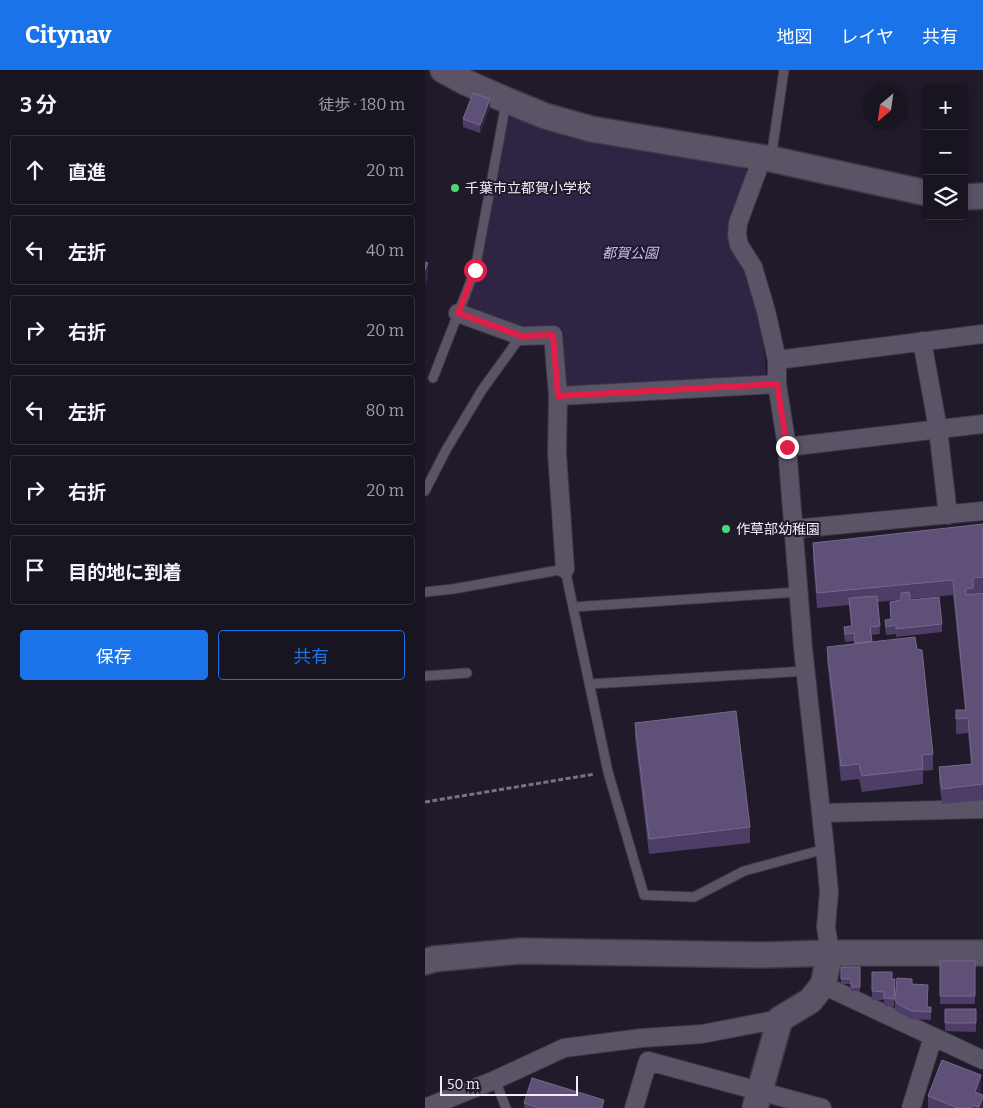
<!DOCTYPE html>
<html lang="ja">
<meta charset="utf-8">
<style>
:root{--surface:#181420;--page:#211d29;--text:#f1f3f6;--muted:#9f9ea5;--line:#36333e;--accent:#1a73e8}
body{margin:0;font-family:Bitter,"Noto Sans JP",serif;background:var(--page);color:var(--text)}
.controls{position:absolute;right:15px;top:15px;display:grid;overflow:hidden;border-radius:5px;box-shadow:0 2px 8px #0003}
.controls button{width:45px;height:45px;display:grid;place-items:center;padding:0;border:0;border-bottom:1px solid var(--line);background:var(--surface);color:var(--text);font:25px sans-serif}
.compass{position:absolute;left:438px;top:15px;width:45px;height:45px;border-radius:50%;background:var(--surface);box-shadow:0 2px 8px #0003;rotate:209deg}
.scale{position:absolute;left:15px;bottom:12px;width:138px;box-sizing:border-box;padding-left:5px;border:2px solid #f0edf8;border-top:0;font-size:14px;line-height:18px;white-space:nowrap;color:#f0edf8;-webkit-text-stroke:4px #201a2a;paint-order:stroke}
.stop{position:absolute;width:15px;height:15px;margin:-11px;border:4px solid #e11d48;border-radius:50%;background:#fff}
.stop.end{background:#e11d48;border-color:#fff;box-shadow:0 1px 5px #0008}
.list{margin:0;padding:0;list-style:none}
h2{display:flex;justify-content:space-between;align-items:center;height:65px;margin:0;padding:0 20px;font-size:21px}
h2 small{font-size:16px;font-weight:400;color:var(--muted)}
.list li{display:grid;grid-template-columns:32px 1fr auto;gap:15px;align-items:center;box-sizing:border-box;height:70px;margin:0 10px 10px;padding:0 10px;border:1px solid var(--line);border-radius:5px}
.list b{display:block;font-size:19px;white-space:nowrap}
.list em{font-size:16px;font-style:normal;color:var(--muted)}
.actions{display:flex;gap:10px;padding:15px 20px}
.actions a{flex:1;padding:11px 0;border:1px solid var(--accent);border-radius:5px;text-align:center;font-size:18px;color:var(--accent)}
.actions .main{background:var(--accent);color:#fff}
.icon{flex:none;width:28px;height:28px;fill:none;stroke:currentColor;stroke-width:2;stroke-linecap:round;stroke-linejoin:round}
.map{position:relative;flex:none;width:558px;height:1038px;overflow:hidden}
header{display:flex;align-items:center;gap:30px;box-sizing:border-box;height:70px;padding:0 25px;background:var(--accent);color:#fff}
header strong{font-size:24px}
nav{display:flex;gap:28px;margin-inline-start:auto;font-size:18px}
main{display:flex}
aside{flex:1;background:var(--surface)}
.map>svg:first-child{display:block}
</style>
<header>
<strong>Citynav</strong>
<nav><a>地図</a><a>レイヤ</a><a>共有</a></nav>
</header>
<main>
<aside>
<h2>3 分<small>徒歩 · 180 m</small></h2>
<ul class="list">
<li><svg class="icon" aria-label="ahead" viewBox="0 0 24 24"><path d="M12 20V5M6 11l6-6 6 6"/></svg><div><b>直進</b></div><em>20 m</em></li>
<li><svg class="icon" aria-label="left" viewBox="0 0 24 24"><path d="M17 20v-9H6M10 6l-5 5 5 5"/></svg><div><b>左折</b></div><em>40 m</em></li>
<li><svg class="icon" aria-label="right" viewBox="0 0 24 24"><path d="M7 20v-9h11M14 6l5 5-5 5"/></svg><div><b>右折</b></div><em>20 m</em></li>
<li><svg class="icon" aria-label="left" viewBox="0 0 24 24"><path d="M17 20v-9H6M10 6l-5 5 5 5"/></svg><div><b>左折</b></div><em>80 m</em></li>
<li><svg class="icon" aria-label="right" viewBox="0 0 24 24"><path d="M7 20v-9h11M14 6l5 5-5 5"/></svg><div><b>右折</b></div><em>20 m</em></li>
<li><svg class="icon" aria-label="arrive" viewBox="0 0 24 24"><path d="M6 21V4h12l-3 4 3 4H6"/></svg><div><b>目的地に到着</b></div></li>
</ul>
<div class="actions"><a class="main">保存</a><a>共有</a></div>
</aside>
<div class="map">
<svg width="558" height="1038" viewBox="0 0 558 1038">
<rect width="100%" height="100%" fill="#201a2a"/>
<path fill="#302444" d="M88 46 124 61 148 69 208 80 318 97 325 106 306 157 337 253 341 308 138 320 137 259 35 249 58 186 82 49Z"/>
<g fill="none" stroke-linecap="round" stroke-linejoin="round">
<defs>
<path id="lane" d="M346 89 359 0
M8 308 50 200 81 33
M0 421 21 380 57 320 96 266
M0 522 28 519 140 499 183 702 219 825 269 827 319 801 400 779
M148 537 374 522
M0 606 42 603
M165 614 381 601
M70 1010 81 1038"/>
<path id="street" d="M337 88 313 153 312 165 314 175 328 197 341 241 352 290V314L362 377 378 578 400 779 404 822 401 857 405 883
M33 243 96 266 128 265 133 326 132 383 140 499
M497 271 513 359 523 445
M352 290 558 264
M133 326 352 314
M362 377 558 354
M369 459 558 441
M397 743 558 739
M398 915 558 990
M0 1038 70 1010 139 978 217 968 277 964 355 949
M209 1038 223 991 397 1038
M486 1038 508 967"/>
<path id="secondary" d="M18 0 40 12 81 30 120 46 166 59 346 89 502 123
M539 127 558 126
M0 892 9 889 96 881 335 885 405 883H558
M330 1038 355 949 385 931 398 915 405 883"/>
</defs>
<use href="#lane" stroke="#3d3845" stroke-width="11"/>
<use href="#street" stroke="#3d3845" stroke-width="20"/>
<use href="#secondary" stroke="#3d3845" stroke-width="28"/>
<path stroke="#777380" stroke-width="3" stroke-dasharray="5 2.5" stroke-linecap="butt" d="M0 732 170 704"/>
<use href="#lane" stroke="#5b5467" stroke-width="9"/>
<use href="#street" stroke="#5b5467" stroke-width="18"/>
<use href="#secondary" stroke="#5b5467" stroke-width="25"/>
</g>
<path fill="#4d3d67" d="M65 37 55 63 38 57V49Z
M558 454V522L548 524 558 523V730L517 734 514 712V697L546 694 543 663 531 664V640H540L528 525 485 529 517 554V562L471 567V564L461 565 460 558V550L466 549 465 532 473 530 453 532 455 564 446 565 447 572 508 684V700L498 701V714L437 722 434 709 416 711 402 592V577L429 574V571L420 572 419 565V557L426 556 424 535 392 538 388 489V473Z
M210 653 325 757V773L224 784 210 668Z
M515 891H550V934H515Z
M416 897H435V921H426V914H416Z
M447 902 467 909 470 917 469 937 459 936V930H447Z
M487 914 502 937 506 942V950L486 949 473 942 470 938V930Z
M520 939H551V962L520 961Z
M556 1020 555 1024 558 1038H503V1026Z
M99 1033 179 1038H99Z"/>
<path fill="#342748" d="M65 29V37L55 63V55Z
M3 193V208L0 215V200Z
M556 1005V1020L550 1037V1022Z
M558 1027V1038H554V1037Z"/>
<path fill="#5f5077" stroke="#76698b" d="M48 23 65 29 55 55 38 49Z
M0 192 3 193 0 200Z
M558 454V507L548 508V518L541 519V525L558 523V714L517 719 514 697 547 694 543 648 531 649V640H541L528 510 392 523 388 473Z
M484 522 485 530 514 527 517 554 471 559V555L461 557 460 550 466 549 465 532 476 530V523Z
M452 526 455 556 445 557 447 571 430 573 429 563 420 564 419 557 427 556 424 528Z
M490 567 492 579 497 580 508 684 497 685 498 699 437 706 434 694 416 696 402 577Z
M311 641 325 757 224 769 210 653Z
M515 891H550V926H515Z
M416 897H435V917H426V909H416Z
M447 902H467V909H470L469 929 459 928V922L447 921Z
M472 908 487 909V914L503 915 502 937H506V942L486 941 473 934 470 930Z
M520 939H551V953H520Z
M517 990 556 1005 550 1022 558 1025V1027L554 1037 548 1035 546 1038H533L503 1026Z
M107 1008 179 1030 177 1038H114L99 1033Z"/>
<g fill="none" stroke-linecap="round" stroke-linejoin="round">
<path stroke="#e11d48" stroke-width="6" d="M50 200 33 243 96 266 128 265 133 326 352 314 362 377"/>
</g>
<g fill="#49d778" stroke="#201a2a" stroke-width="2">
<circle cx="30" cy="118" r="5"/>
<circle cx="301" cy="459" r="5"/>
</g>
<g text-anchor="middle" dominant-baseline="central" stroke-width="4" stroke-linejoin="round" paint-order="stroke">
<g font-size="14" fill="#f0edf8" stroke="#201a2a" text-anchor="start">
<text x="40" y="118">千葉市立都賀小学校</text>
<text x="311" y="459">作草部幼稚園</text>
</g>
<g font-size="14" font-style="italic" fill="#ceb9f5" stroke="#201a2a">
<text x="205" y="183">都賀公園</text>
</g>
</g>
</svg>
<div class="controls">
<button>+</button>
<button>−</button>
<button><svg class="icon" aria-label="layers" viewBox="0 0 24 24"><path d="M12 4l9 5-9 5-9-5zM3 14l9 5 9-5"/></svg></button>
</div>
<svg class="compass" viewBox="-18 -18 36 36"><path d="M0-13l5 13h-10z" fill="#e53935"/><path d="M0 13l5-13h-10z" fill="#9f9ea5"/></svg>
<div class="scale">50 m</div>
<div class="stop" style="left:50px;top:200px"></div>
<div class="stop end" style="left:362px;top:377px"></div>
</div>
</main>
